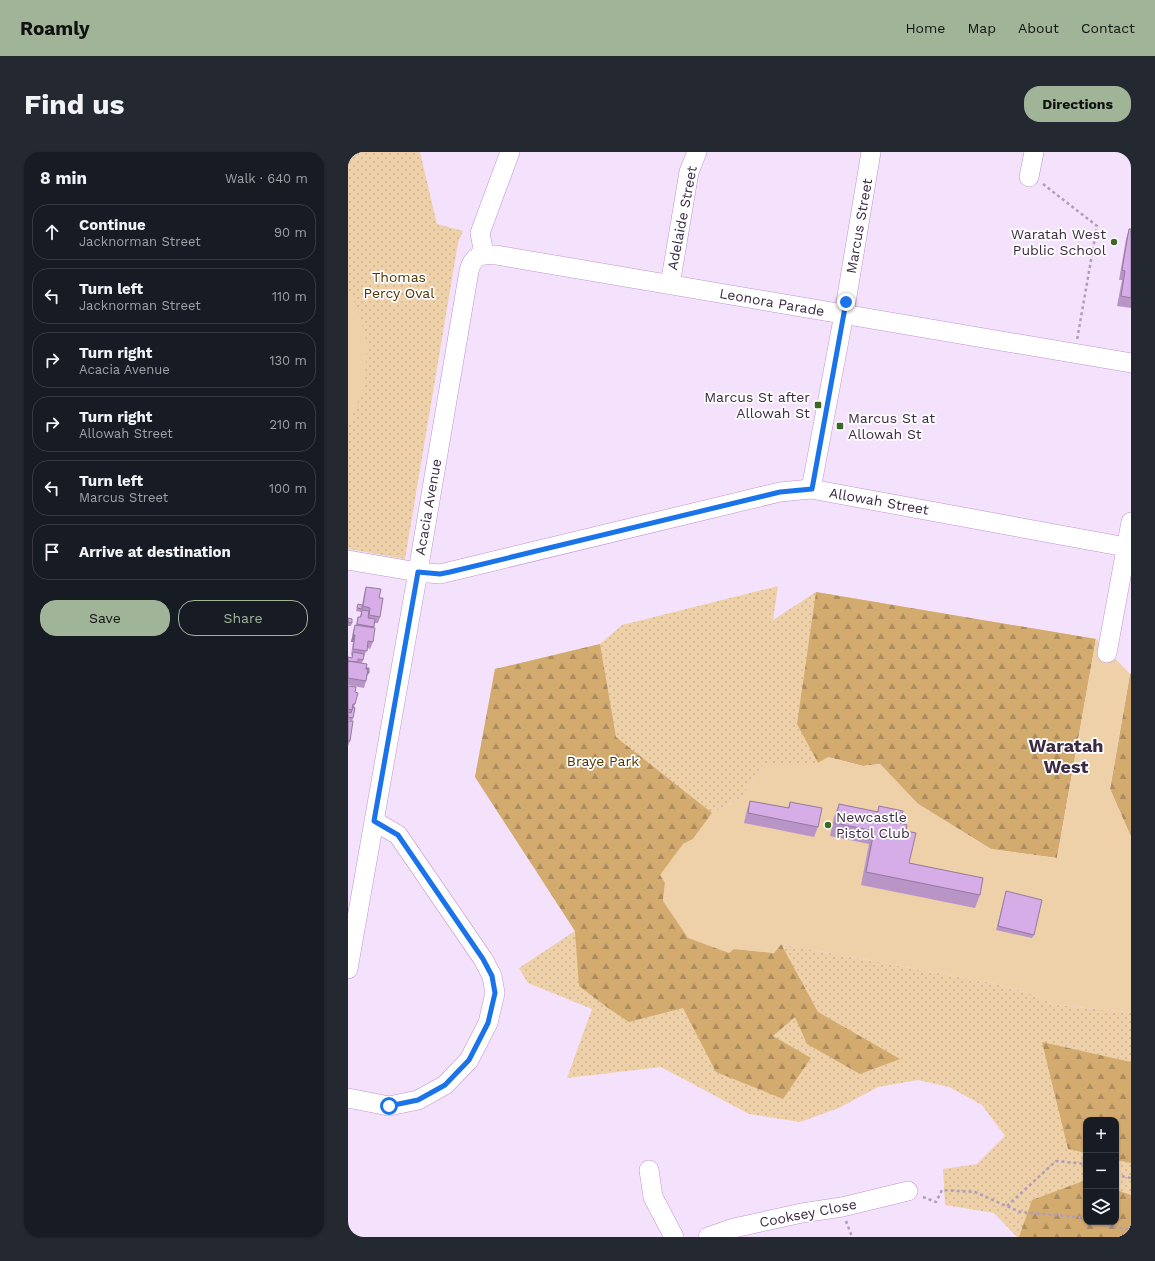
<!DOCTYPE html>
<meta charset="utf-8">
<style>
:root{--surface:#171b24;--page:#242831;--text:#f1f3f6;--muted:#9ea1a6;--line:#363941;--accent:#a0b598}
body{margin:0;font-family:"Work Sans",sans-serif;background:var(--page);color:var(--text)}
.controls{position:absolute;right:12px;bottom:12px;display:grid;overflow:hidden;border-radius:8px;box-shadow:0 1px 3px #0004}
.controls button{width:36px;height:36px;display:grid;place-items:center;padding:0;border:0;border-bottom:1px solid var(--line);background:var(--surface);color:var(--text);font:20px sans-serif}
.stop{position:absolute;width:12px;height:12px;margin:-9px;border:3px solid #1a73e8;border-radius:50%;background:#fff}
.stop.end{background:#1a73e8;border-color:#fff;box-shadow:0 1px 4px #0008}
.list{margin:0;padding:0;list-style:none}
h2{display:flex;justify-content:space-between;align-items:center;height:52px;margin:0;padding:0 16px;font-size:17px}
h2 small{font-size:13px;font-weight:400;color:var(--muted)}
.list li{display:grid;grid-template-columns:26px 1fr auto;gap:12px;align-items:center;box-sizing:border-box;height:56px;margin:0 8px 8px;padding:0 8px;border:1px solid var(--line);border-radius:16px}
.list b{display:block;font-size:15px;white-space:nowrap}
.list p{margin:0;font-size:13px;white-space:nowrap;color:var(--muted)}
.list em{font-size:13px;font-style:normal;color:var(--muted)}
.actions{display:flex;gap:8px;padding:12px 16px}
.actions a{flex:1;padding:9px 0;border:1px solid var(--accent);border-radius:16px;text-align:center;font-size:14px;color:var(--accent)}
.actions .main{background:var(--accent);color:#111}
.icon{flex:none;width:22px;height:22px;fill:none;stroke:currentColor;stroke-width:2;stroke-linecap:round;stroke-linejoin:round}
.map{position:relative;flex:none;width:783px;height:1085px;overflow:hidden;border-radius:16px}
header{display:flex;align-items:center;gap:24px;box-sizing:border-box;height:56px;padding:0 20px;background:var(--accent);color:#111}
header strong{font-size:19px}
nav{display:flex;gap:22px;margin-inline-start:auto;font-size:14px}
.intro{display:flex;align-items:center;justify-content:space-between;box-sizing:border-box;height:96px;padding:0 24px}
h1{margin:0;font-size:28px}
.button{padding:10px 18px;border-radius:16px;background:var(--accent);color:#111;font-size:14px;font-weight:700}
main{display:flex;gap:24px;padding:0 24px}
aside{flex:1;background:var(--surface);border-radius:16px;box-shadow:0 1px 3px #0004}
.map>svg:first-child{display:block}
</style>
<header>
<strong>Roamly</strong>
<nav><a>Home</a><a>Map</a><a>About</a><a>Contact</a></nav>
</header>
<div class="intro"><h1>Find us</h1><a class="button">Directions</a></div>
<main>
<aside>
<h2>8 min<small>Walk · 640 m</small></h2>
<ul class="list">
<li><svg class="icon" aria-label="ahead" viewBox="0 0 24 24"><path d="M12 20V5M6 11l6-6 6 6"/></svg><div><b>Continue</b><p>Jacknorman Street</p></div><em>90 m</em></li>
<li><svg class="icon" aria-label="left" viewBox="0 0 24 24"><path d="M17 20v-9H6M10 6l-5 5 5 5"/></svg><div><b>Turn left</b><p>Jacknorman Street</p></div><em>110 m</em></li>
<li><svg class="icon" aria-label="right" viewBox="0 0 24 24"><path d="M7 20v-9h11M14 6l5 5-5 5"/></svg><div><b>Turn right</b><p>Acacia Avenue</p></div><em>130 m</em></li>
<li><svg class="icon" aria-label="right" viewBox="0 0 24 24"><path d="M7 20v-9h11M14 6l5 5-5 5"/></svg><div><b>Turn right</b><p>Allowah Street</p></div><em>210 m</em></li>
<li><svg class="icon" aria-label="left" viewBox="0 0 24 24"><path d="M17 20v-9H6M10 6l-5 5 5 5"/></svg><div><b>Turn left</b><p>Marcus Street</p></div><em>100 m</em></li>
<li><svg class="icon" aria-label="arrive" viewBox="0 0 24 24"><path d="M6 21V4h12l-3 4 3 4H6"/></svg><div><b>Arrive at destination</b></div></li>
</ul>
<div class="actions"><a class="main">Save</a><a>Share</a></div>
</aside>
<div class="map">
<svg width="783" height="1085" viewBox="0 0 783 1085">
<defs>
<pattern id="grass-dots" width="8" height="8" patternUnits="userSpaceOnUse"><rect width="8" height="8" fill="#eed1a9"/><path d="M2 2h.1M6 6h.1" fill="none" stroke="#cdb493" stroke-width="1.8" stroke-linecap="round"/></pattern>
<pattern id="forest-firs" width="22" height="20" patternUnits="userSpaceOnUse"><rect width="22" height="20" fill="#d3ab6f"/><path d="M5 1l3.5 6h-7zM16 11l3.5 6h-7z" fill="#ac8b5d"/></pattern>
</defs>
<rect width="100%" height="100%" fill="#f4e2fc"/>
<path fill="url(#grass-dots)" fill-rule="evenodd" d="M0 0H72L89 72 115 79 110 91 57 407 0 397Z
M430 434 425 468 468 440 748 487 470 611H416L393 646 364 661 433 792 644 831 684 842 705 852 738 856 779 860 783 861V1085H669L646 1061 597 1053 595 1017 629 1012 657 984 634 953 601 935 570 928 530 935 491 956 452 970 401 962 313 915 219 926 244 857 180 831 171 816 227 779 127 625 147 517 252 492 274 473ZM738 968H768V1070H738Z"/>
<path fill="url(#forest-firs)" d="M468 440 748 487 709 706 643 697 570 652 532 612 515 614 480 605 470 611 449 572Z
M252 492 268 585 364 661 345 687 335 692 317 731 315 749 386 797 426 801 433 792 470 860 552 907 512 922 459 892 447 865 425 884 463 906 435 947 368 920 335 856 281 870 260 856 231 834 227 779 127 625 147 517Z
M783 521V685L762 637 782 522Z
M694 890 783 910V1011L768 1008V968H738V1001L720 997Z
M738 1028V1070H768V1038L783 1043V1085H671L684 1048Z"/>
<path fill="#eed1a9" d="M0 141 8 153 19 191 17 231 3 268 0 272Z
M748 487 782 522 762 637 783 685V861L779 860 738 856 705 852 684 842 644 831 433 792 426 801 386 797 381 801 340 786 315 749 317 731 312 723 335 692 345 687 364 661 393 646 416 611H470L480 605 515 614 532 612 570 652 643 697 709 706Z"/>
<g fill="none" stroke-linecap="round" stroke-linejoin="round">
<defs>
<path id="minor" d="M681 25 686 0
M136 102 132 81 162 0
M322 133 341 20 349 0
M463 337 496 162 523 0
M0 408 70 420 92 422 432 340 463 337 783 396
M759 501 783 370
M0 817 68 431 121 119C125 103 133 102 148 103L783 211
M0 946 41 954 70 948 97 933 121 908 140 871 147 841 144 824 135 807 50 683 26 669
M301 1018 305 1045 326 1085
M360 1085 386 1076 454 1061 494 1055 560 1039"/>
</defs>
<use href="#minor" stroke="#bf94d0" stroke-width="20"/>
<path stroke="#b09eb8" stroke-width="2.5" stroke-dasharray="3 3" stroke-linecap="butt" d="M695 32 749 74 729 188
M768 1023 783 1026
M575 1045 588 1050 594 1038 627 1040 672 1060 731 1065 738 1068
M659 1054 708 1009 738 1012
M498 1069 504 1085
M742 1070 783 1078"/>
<use href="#minor" stroke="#fff" stroke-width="19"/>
</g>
<path fill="#b895c6" d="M781 77H783V156L769 154 774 128H771L778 87Z
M18 435 31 446 32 465 30 471H26L25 476V490L22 497 19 496 14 511 18 516 21 521 19 524 18 529 16 536 0 533V505L4 506V504L3 503 5 490H3L5 480 7 473H8L10 465H12L13 460 8 459 9 455 10 452 14 453 16 442Z
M0 466 4 471 3 474H0Z
M0 534 7 540V552L6 556 5 566 4 569 0 568Z
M0 569 2 589 0 594Z
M402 649 440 656 442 650 470 675 466 685 396 671 399 658Z
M491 652 529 660 531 654 552 671 558 679 561 711 632 743 627 756 513 733 521 692 482 684 486 665Z
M658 739 686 783 684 786 648 778Z"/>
<path fill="#9679a1" d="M5 483H7L5 490H3Z"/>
<path fill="#d6ade6" stroke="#9679a1" d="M781 77H783V146L773 144 777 119 774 118Z
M18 435 33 437 31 446H35L32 465 21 463 22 456 15 454Z
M10 452 14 453V457L9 456Z
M14 458 21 459 20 466 27 467 26 475 9 472 10 465H13Z
M0 466 4 467V471L0 470Z
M7 473 27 476 25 490 20 489 19 499 5 497 7 483H5Z
M5 500 16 502 15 508 10 507V510L0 509V505L4 506Z
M0 509 19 512 18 517H20L18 529 0 526Z
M18 516H21V521H20V517H18Z
M0 534 8 535 7 540 10 541 7 552H5L4 558 0 557Z
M5 555 7 556 5 566 0 565V560L3 561Z
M0 569H5L2 589H0Z
M402 649 441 656 442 650 474 656 470 675 400 661Z
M491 652 530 660 531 654 555 659 552 671 559 673 558 679 568 681 561 711 635 726 632 743 518 720 526 679 487 671Z
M658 739 694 748 686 783 650 774Z"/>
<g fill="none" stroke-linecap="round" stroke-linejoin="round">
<path stroke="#1a73e8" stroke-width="5" d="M41 954 70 948 97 933 121 908 140 871 147 841 144 824 135 807 50 683 26 669 70 420 92 422 102 420 432 340 464 337 498 150"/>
</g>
<g fill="#3d6926" stroke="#fff" stroke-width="1.5">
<circle cx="766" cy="90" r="4"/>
<rect x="466" y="249" width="8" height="8" rx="2"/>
<rect x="488" y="270" width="8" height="8" rx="2"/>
<circle cx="480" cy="673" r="4"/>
</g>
<g text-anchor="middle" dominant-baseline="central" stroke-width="3.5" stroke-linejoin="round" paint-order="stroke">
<g font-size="14" fill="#3c2a43" stroke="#fff">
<text transform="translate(334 66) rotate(-79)">Adelaide Street</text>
<text transform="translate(511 74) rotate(-80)">Marcus Street</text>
<text transform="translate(424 150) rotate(10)">Leonora Parade</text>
<text transform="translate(531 349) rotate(10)">Allowah Street</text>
<text transform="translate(80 355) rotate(-80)">Acacia Avenue</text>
<text transform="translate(460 1061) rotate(-11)">Cooksey Close</text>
</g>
<g font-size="14" fill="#3c2a43" stroke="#fff" text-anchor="end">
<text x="758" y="82">Waratah West<tspan x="758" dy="16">Public School</tspan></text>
<text x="462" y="245">Marcus St after<tspan x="462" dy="16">Allowah St</tspan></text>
<text x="500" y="266" text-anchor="start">Marcus St at<tspan x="500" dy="16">Allowah St</tspan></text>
<text x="488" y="665" text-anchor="start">Newcastle<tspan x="488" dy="16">Pistol Club</tspan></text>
</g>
<g font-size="14" fill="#4f3401" stroke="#fff">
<text x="51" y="125">Thomas<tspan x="51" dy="16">Percy Oval</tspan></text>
<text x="255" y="609">Braye Park</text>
</g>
<g font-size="18" font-weight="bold" fill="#3c2a43" stroke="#fff">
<text x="718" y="593">Waratah<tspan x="718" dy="21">West</tspan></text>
</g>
</g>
</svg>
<div class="controls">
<button>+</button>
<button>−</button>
<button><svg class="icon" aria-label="layers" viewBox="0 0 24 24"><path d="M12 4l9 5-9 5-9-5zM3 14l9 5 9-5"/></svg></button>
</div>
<div class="stop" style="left:41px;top:954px"></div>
<div class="stop end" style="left:498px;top:150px"></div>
</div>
</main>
